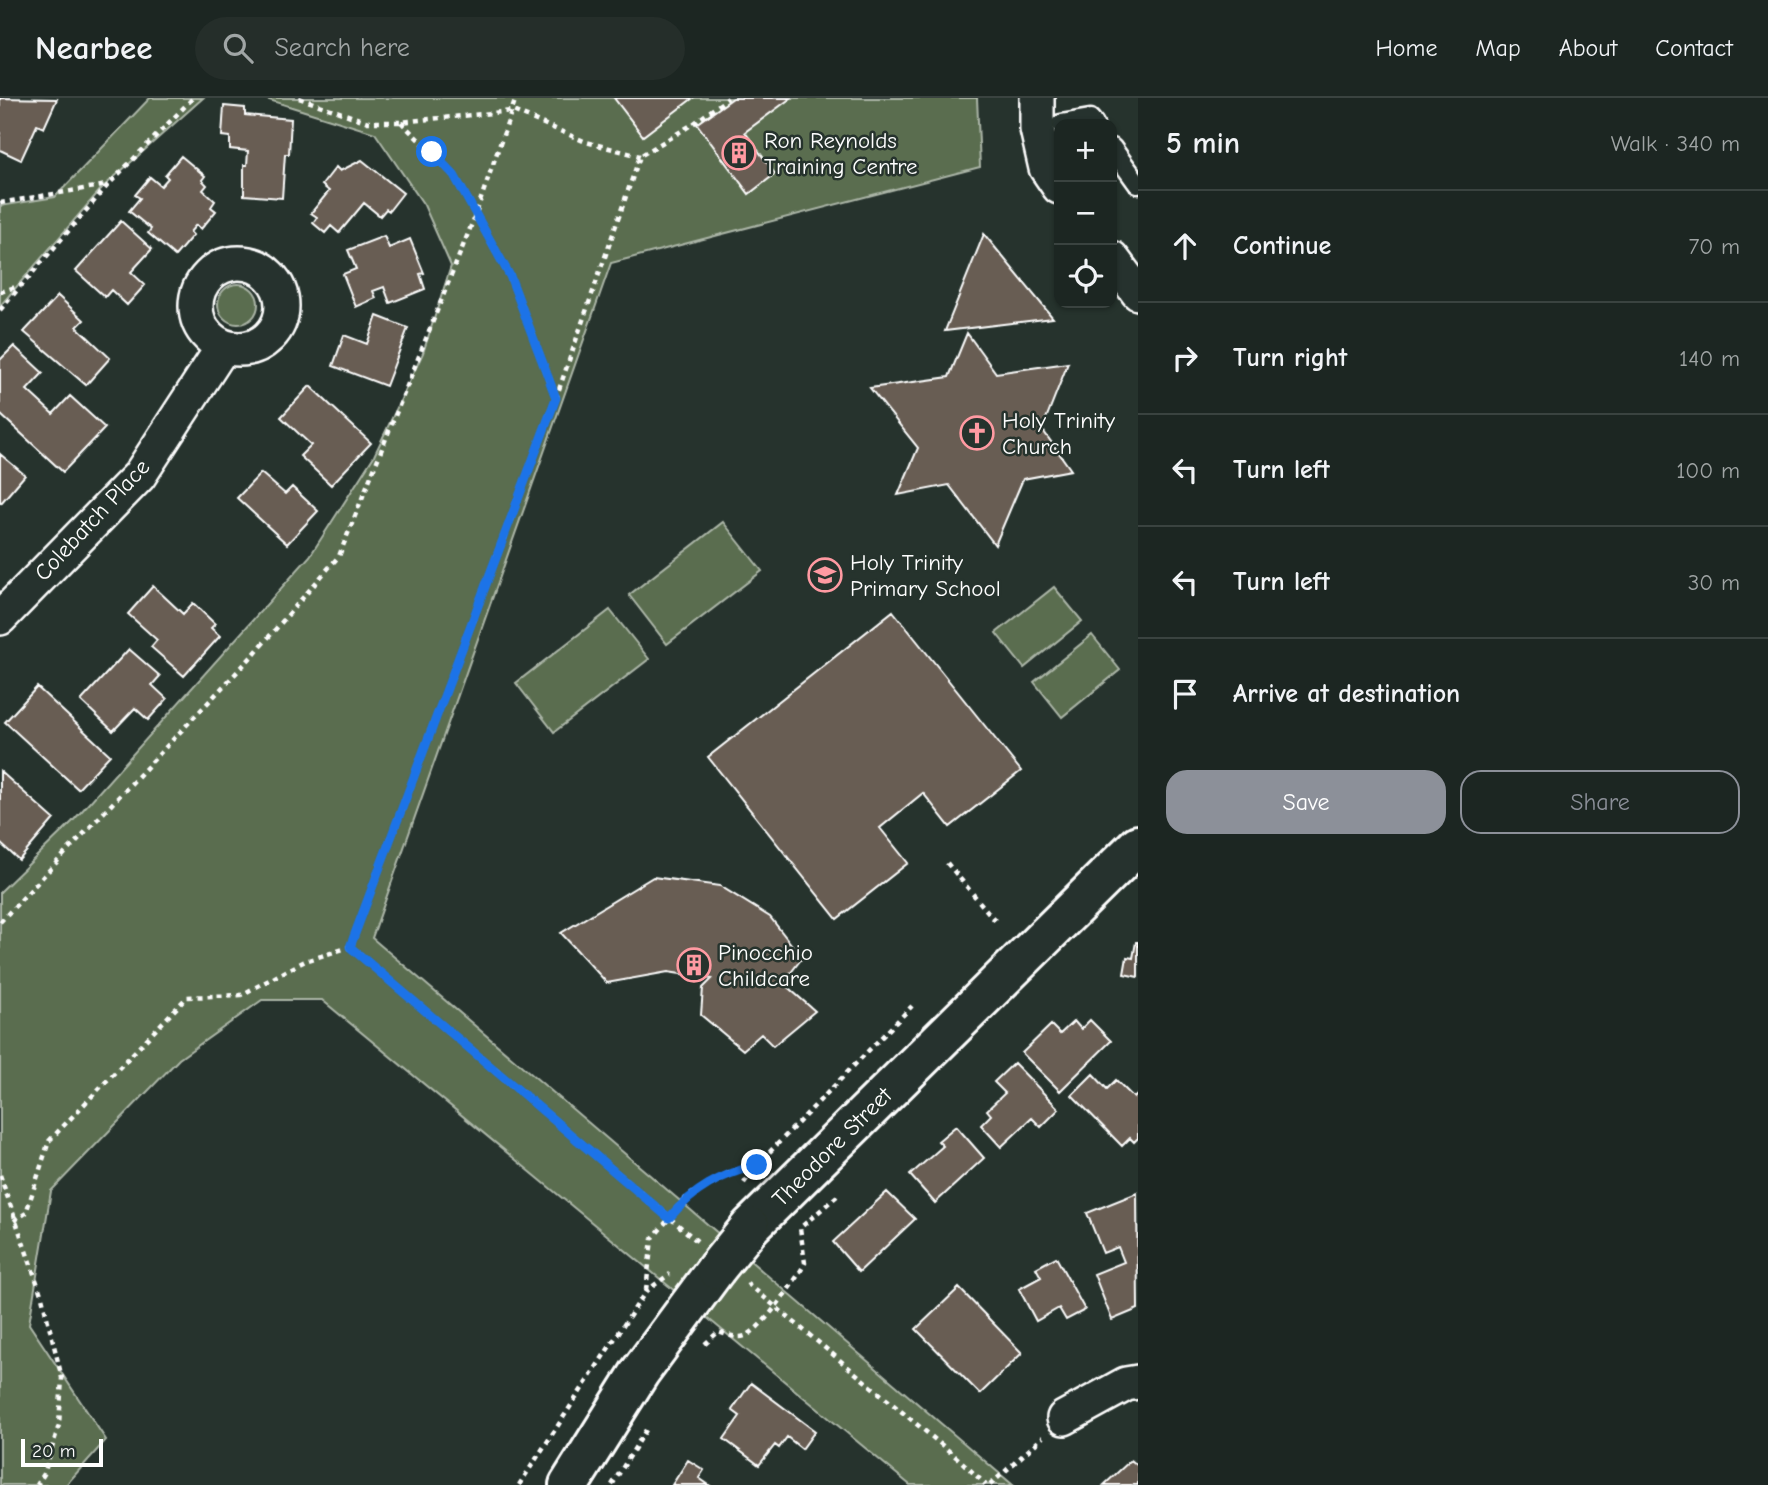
<!DOCTYPE html>
<meta charset="utf-8">
<style>
:root{--surface:#1c2622;--page:#252e2a;--text:#f1f3f6;--muted:#a0a5a5;--line:#3a4340;--accent:#8c9099}
body{margin:0;font-family:"Comic Neue",sans-serif;background:var(--page);color:var(--text)}
.controls{position:absolute;right:21px;top:21px;display:grid;overflow:hidden;border-radius:14px;box-shadow:0 2px 5px #0004}
.controls button{width:63px;height:63px;display:grid;place-items:center;padding:0;border:0;border-bottom:2px solid var(--line);background:var(--surface);color:var(--text);font:35px sans-serif}
.scale{position:absolute;left:21px;bottom:18px;width:82px;box-sizing:border-box;padding-left:7px;border:4px solid #fff;border-top:0;font-size:19px;line-height:24px;white-space:nowrap;color:#fff;-webkit-text-stroke:5px #26332d;paint-order:stroke}
.stop{position:absolute;width:21px;height:21px;margin:-16px;border:5px solid #1a73e8;border-radius:50%;background:#fff}
.stop.end{background:#1a73e8;border-color:#fff;box-shadow:0 2px 7px #0008}
.list{margin:0;padding:0;list-style:none}
h2{display:flex;justify-content:space-between;align-items:center;height:91px;margin:0;padding:0 28px;font-size:30px}
h2 small{font-size:23px;font-weight:400;color:var(--muted)}
.list li{display:grid;grid-template-columns:46px 1fr auto;gap:21px;align-items:center;box-sizing:border-box;height:112px;padding:0 28px;border-top:2px solid var(--line)}
.list b{display:block;font-size:26px;white-space:nowrap}
.list em{font-size:23px;font-style:normal;color:var(--muted)}
.actions{display:flex;gap:14px;padding:21px 28px}
.actions a{flex:1;padding:16px 0;border:2px solid var(--accent);border-radius:21px;text-align:center;font-size:24px;color:var(--accent)}
.actions .main{background:var(--accent);color:#fff}
.icon{flex:none;width:38px;height:38px;fill:none;stroke:currentColor;stroke-width:2;stroke-linecap:round;stroke-linejoin:round}
.map{position:relative;flex:none;width:1138px;height:1387px;overflow:hidden}
header{display:flex;align-items:center;gap:42px;box-sizing:border-box;height:98px;padding:0 35px;background:var(--surface);border-bottom:2px solid var(--line)}
header strong{font-size:33px}
nav{display:flex;gap:38px;margin-inline-start:auto;font-size:24px}
.search{width:490px;height:63px;background:var(--page);display:flex;align-items:center;gap:18px;box-sizing:border-box;padding:0 24px;border-radius:38px;color:var(--muted);font-size:26px}
main{display:flex}
aside{flex:1;background:var(--surface)}
.map>svg:first-child{display:block}
</style>
<header>
<strong>Nearbee</strong>
<div class="search"><svg class="icon" aria-label="search" viewBox="0 0 24 24"><circle cx="10" cy="10" r="6"/><path d="M15 15l6 6"/></svg>Search here</div>
<nav><a>Home</a><a>Map</a><a>About</a><a>Contact</a></nav>
</header>
<main>
<div class="map">
<svg width="1138" height="1387" viewBox="0 0 1138 1387">
<rect width="100%" height="100%" fill="#26332d"/>
<filter id="ink" filterUnits="userSpaceOnUse"><feTurbulence type="fractalNoise" baseFrequency=".0143" numOctaves="2"/><feDisplacementMap in="SourceGraphic" scale="14" xChannelSelector="R" yChannelSelector="G"/><feConvolveMatrix kernelMatrix="1 2 1 2 8 2 1 2 1" color-interpolation-filters="sRGB"/></filter>
<g filter="url(#ink)">
<path fill="#5a6d50" stroke="#acb6a8" stroke-width="2" d="M150 0H203L102 90 0 208V108L55 99Z
M263 0H977L980 69 611 165 372 840 1013 1387H910L322 902H262L179 961 51 1093 29 1226 106 1342 66 1387H0V794L72 724 310 458 374 358 423 255 451 168 424 107 375 35Z
M218 206a20 20 0 1 1 40 0a20 20 0 1 1-40 0Z
M723 424 762 473 667 546 629 497Z
M1054 489 1082 523 1024 570 996 535Z
M610 512 649 561 554 634 516 585Z
M1092 537 1120 572 1062 619 1034 584Z"/>
<path fill="#675d52" stroke="#fff" stroke-width="2" d="M0 0 57 1 44 30 37 27 21 62 0 52Z
M614 0H693L643 38Z
M733 0H791L745 34 775 76 749 96 697 26Z
M224 8 245 10V17L291 21 289 56H285L282 100 244 97V67H247L248 53 230 51V39L222 38Z
M181 58 205 78 202 82 207 87 203 92 215 103 211 109 216 113 201 131 196 127 190 134 193 137 175 158 148 135 151 131 129 113 140 100 135 97 150 79 161 88 168 80 165 77Z
M362 62 403 95 389 113 386 111 380 118 364 105 339 135 331 128 325 135 313 125 317 119 311 115 329 93 322 87 336 69 340 73Z
M121 123 152 151 131 174 145 187 127 207 111 192 105 199 76 173Z
M984 136 1053 220 945 233Z
M384 138 389 150 410 141 424 175 420 176 425 191 390 205 384 189 373 193 376 200 356 209 343 176 356 171 348 152Z
M58 198 84 222 77 229 110 260 86 287 24 234Z
M377 218 408 230 386 288 333 268 344 237 367 246Z
M967 235 996 275 1068 265 1042 331 1071 372 1023 381 995 447 949 387 898 397 918 350 870 290 949 279Z
M14 248 43 275 27 292 53 316 70 298 105 330 63 374 0 316V262Z
M310 288 371 345 331 387 300 358 311 347 281 319Z
M0 356 25 377 1 405 0 404Z
M261 375 285 396 292 389 318 413 287 446 237 400Z
M153 488 183 516 193 505 215 526 211 530 220 538 184 578 151 549 157 542 128 516Z
M893 513 1021 673 950 729 923 695 880 730 908 765 837 821 708 659Z
M129 551 160 578 152 587 167 601 148 622 135 610 113 633 81 603Z
M37 589 110 657 78 691 5 624Z
M0 673 54 721 19 762 0 745Z
M653 779 720 788 770 819 802 860 783 885 815 913 773 948 761 936 743 952 701 917 703 890 712 881 668 874 607 885 561 835Z
M1136 844H1138V879L1124 876 1127 859 1133 860Z
M1090 922 1111 943 1060 993 1022 955 1051 927 1060 936 1074 923 1081 931Z
M1014 965 1059 1011 1041 1029 1032 1020 1001 1049 981 1027 991 1017 987 1012 1005 995 994 984Z
M1093 976 1107 991 1116 982 1134 1000 1138 996V1040L1134 1044 1130 1040 1122 1048 1072 997Z
M956 1028 984 1060 935 1105 910 1077 943 1048 938 1043Z
M887 1094 915 1121 859 1174 833 1144Z
M1137 1095 1138 1211 1112 1222 1094 1176 1124 1164 1118 1149 1103 1155 1087 1115Z
M1056 1159 1085 1212 1066 1222 1059 1210 1036 1223 1019 1191 1041 1179 1036 1170Z
M959 1190 1022 1255 980 1296 916 1231Z
M751 1285 815 1333 802 1351 787 1339 779 1350 775 1347 759 1367 724 1341 740 1318 732 1312Z
M688 1362 704 1372 699 1380 709 1387H672Z
M1131 1362 1138 1368V1387H1104Z"/>
<g fill="none" stroke-linecap="round" stroke-linejoin="round">
<defs>
<path id="service" d="M1061 26 1090 21 1094 26
M1112 50 1138 86"/>
<path id="minor" d="M1037 0V31L1046 70 1059 89
M1112 160 1138 195
M196 208a43 43 0 1 1 86 0a43 43 0 1 1-86 0Z
M0 520 139 378 223 249
M1064 1320 1126 1286 1138 1284"/>
<path id="secondary" d="M750 1129 1138 747
M569 1387 640 1274 716 1171"/>
</defs>
<use href="#service" stroke="#fff" stroke-width="23"/>
<use href="#minor" stroke="#fff" stroke-width="38"/>
<use href="#secondary" stroke="#fff" stroke-width="44"/>
<path stroke="#fff" stroke-width="4.5" stroke-dasharray="5 5" stroke-linecap="butt" d="M299 0 368 24H400L513 13 586 44 640 58
M401 24 454 77 510 178 556 299
M0 105 107 87
M0 194 22 187 108 87 193 0
M0 212 20 189
M947 765 998 826
M0 824 254 556 339 458 475 118 516 0
M0 1077 42 1199 62 1280 59 1327 44 1376 37 1387
M744 1085 757 1067 912 908
M14 1123 26 1115 49 1043 187 899 241 897 305 863 350 849
M697 1143 350 849 556 300 640 58 693 26 728 0
M747 1185 961 1363 986 1387
M646 1192 652 1141 687 1099 730 1075 757 1067
M705 1246 718 1234C726 1236 736 1241 745 1238 761 1233 797 1181 805 1165L800 1130 837 1098
M519 1387 646 1193 670 1176
M612 1387 646 1332
M990 1387 1043 1339"/>
<use href="#service" stroke="#26332d" stroke-width="18"/>
<use href="#minor" stroke="#26332d" stroke-width="33"/>
<use href="#secondary" stroke="#26332d" stroke-width="38"/>
<defs>
<path id="secondary-bridge" d="M716 1171 750 1129"/>
</defs>
<use href="#secondary-bridge" stroke="#fff" stroke-width="44" stroke-linecap="butt"/>
<use href="#secondary-bridge" stroke="#26332d" stroke-width="38"/>
</g>
</g>
<g fill="none" stroke-linecap="round" stroke-linejoin="round" filter="url(#ink)">
<path stroke="#1a73e8" stroke-width="9" d="M432 54 454 77 510 178 556 300 350 849 669 1120C694 1091 720 1077 757 1067"/>
</g>
<defs>
<symbol id="building-ring" viewBox="-11 -11 22 22"><circle r="9.5" fill="#26332d" stroke="#ff9aa2" stroke-width="1.5"/><path d="M-4-6H4V6H1V3H-1V6H-4ZM-2.5-4.3h1.7v1.8h-1.7ZM.8-4.3h1.7v1.8H.8ZM-2.5-1h1.7V.8h-1.7ZM.8-1h1.7V.8H.8Z" fill="#ff9aa2"/></symbol>
<symbol id="church-ring" viewBox="-11 -11 22 22"><circle r="9.5" fill="#26332d" stroke="#ff9aa2" stroke-width="1.5"/><path d="M-1.2-6h2.4v3.5h3.3v2.4h-3.3V6h-2.4V-.1h-3.3v-2.4h3.3Z" fill="#ff9aa2"/></symbol>
<symbol id="school-ring" viewBox="-11 -11 22 22"><circle r="9.5" fill="#26332d" stroke="#ff9aa2" stroke-width="1.5"/><path d="M0-5L7-2L0 1L-7-2ZM-4 1L0 2.5L4 1V4Q0 6-4 4Z" fill="#ff9aa2"/></symbol>
</defs>
<g fill-rule="evenodd">
<use href="#building-ring" x="720" y="36" width="38" height="38"/>
<use href="#church-ring" x="958" y="316" width="38" height="38"/>
<use href="#school-ring" x="806" y="458" width="38" height="38"/>
<use href="#building-ring" x="675" y="848" width="38" height="38"/>
</g>
<g text-anchor="middle" dominant-baseline="central" stroke-width="5" stroke-linejoin="round" paint-order="stroke">
<g font-size="23" fill="#fff" stroke="#26332d" text-anchor="start">
<text x="764" y="42">Ron Reynolds<tspan x="764" dy="26">Training Centre</tspan></text>
<text x="1002" y="322">Holy Trinity<tspan x="1002" dy="26">Church</tspan></text>
<text x="850" y="464">Holy Trinity<tspan x="850" dy="26">Primary School</tspan></text>
<text x="718" y="854">Pinocchio<tspan x="718" dy="26">Childcare</tspan></text>
</g>
<g font-size="23" fill="#fff" stroke="#26332d">
<text transform="translate(92 422) rotate(-47)">Colebatch Place</text>
<text transform="translate(832 1049) rotate(-45)">Theodore Street</text>
</g>
</g>
</svg>
<div class="controls">
<button>+</button>
<button>−</button>
<button><svg class="icon" aria-label="locate" viewBox="0 0 24 24"><circle cx="12" cy="12" r="6"/><path d="M12 2v4M12 18v4M2 12h4M18 12h4"/></svg></button>
</div>
<div class="scale">20 m</div>
<div class="stop" style="left:432px;top:54px"></div>
<div class="stop end" style="left:757px;top:1067px"></div>
</div>
<aside>
<h2>5 min<small>Walk · 340 m</small></h2>
<ul class="list">
<li><svg class="icon" aria-label="ahead" viewBox="0 0 24 24"><path d="M12 20V5M6 11l6-6 6 6"/></svg><div><b>Continue</b></div><em>70 m</em></li>
<li><svg class="icon" aria-label="right" viewBox="0 0 24 24"><path d="M7 20v-9h11M14 6l5 5-5 5"/></svg><div><b>Turn right</b></div><em>140 m</em></li>
<li><svg class="icon" aria-label="left" viewBox="0 0 24 24"><path d="M17 20v-9H6M10 6l-5 5 5 5"/></svg><div><b>Turn left</b></div><em>100 m</em></li>
<li><svg class="icon" aria-label="left" viewBox="0 0 24 24"><path d="M17 20v-9H6M10 6l-5 5 5 5"/></svg><div><b>Turn left</b></div><em>30 m</em></li>
<li><svg class="icon" aria-label="arrive" viewBox="0 0 24 24"><path d="M6 21V4h12l-3 4 3 4H6"/></svg><div><b>Arrive at destination</b></div></li>
</ul>
<div class="actions"><a class="main">Save</a><a>Share</a></div>
</aside>
</main>
